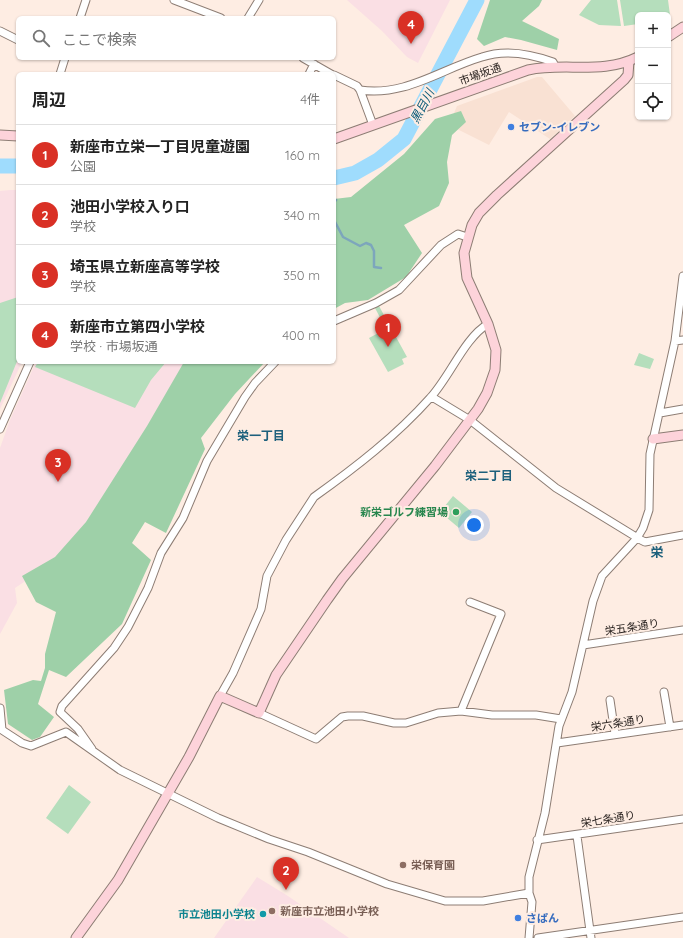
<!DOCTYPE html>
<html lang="ja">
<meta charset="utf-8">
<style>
:root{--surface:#fff;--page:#f2f2f2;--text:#222;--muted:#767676;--line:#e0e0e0;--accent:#d93025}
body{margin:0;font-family:Quicksand,"Noto Sans JP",sans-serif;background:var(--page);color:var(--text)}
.controls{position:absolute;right:12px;top:12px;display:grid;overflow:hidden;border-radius:6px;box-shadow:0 1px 3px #0004}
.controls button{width:36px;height:36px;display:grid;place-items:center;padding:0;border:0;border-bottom:1px solid var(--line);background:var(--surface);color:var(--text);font:20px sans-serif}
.you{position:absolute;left:474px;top:525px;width:14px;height:14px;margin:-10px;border:3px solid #fff;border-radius:50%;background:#1a73e8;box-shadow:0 0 0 6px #1a73e833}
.badge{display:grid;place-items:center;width:26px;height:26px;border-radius:50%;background:var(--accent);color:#fff;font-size:13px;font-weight:700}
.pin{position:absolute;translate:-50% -33px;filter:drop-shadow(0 1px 2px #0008)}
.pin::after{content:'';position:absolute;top:21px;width:14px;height:12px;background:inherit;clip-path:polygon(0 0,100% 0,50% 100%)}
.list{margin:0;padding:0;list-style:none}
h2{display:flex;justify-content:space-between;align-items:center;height:52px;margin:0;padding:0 16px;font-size:17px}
h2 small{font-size:13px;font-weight:400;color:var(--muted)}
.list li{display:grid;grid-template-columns:26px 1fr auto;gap:12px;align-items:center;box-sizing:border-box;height:60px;padding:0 16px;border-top:1px solid var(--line)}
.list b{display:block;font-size:15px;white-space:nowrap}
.list p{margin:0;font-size:13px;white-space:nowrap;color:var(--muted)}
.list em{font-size:13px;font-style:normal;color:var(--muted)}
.icon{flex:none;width:22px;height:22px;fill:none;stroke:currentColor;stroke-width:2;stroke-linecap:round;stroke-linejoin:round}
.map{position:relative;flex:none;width:683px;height:938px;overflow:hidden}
.search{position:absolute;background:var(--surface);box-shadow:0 1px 3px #0004;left:16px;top:16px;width:320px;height:44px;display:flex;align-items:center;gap:10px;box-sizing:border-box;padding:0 14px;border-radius:6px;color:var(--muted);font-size:15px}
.panel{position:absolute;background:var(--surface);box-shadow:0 1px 3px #0004;left:16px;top:72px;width:320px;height:292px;border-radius:6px}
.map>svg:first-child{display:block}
</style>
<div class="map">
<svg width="683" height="938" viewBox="0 0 683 938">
<rect width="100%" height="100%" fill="#feede3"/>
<path fill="#f9e1d3" d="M537 77H542L575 116 550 139 509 112 489 145 449 125 457 106Z"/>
<path fill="#fadfe4" d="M347 0H450L418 63 407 57 382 31Z
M10 190H18V362H22L0 409V191Z
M36 362H185L170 392 72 544 45 568 15 588 17 603 0 634V448L10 420Z
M257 877 288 896 349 938H214Z"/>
<path fill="#b5debc" d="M591 0H617L621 26 599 25 579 15Z
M620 0H668L670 15H638V24L624 26Z
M18 297V359L0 403V303Z
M379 306 407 357 402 359 404 364 388 372 369 338 386 329 375 308Z
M639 353 654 359 650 369 634 365Z
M38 362H166L151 380 135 408 35 367Z
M453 496 472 512 459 528 440 512Z
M69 785 91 802 68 834 46 818Z"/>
<path fill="#9ed0a8" d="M490 0H542L539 6 522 21 559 39 557 50 521 40 505 37 484 46 477 39Z
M461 111 466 122 452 135 447 162 449 183 439 206 404 225 422 253 406 277 368 300 345 303 334 309V199L351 197 404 154 435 119Z
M184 362H265L235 394 201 438 205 449 166 533 145 522 132 543 151 560 122 624 66 677 49 670 38 704 54 717 40 737 32 740 8 724 4 690 33 680 41 681 45 668V654L56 612 36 602 22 576 55 557 86 522 147 426Z"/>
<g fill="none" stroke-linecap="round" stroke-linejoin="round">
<path stroke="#7da6bc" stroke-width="2.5" d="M334 202 336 200
M334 220 343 237 360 246 366 243 371 245 374 251V267L381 268"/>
<path stroke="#9fdcfd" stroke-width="15" d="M0 166H18
M334 178 355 173 378 160 404 139 477 0"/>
<defs>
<path id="street" d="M174 0 221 18
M80 18 86 0
M248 18 259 0
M0 31 18 40
M303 58 331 74
M60 74 65 58
M309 74 314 64
M334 75 357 86 360 90 373 125
M360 90C405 97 441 69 482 57 505 49 531 54 553 62L555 66
M334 321 376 303 399 290 441 245 458 234 467 237
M675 341 683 340
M432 397 470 420 556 488 641 540 645 542 683 535
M660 413 683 409
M0 429 30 362
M583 645 683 630
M664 692 670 727
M220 696 233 673 261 609 267 576 286 540 314 497C356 467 396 436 430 398 449 378 465 337 488 324
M610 700 615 734
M0 708 2 730 22 743 31 746 66 732 120 770 218 818 269 839 308 852 387 884 445 901H483L529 893
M461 711 501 614 470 602
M259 713 316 739 342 717 348 716H363L394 723H406L438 713 461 711 492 715H536L561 719
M557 743 683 725
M92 749 78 729 60 712 62 706 114 648 128 627 148 588 161 553 183 518 207 461 245 397 255 383 275 362
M577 836 591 938
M537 840 683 819
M529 938 532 902 529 893V877L545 813 559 726 572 692 593 601 602 576 637 538 643 528 649 510 650 454 675 341 683 276
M538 938 683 917"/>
<path id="secondary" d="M668 37 683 27
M0 135 18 136
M334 139 528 70C565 62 602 75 638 57
M653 439 683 435
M76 938 118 880 189 757 220 696 259 713 276 675 327 600 342 579 435 466 478 409 487 393 495 370 496 350 488 324 467 278 464 253 472 225 479 213 497 195 624 80 628 75 629 61"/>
</defs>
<use href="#street" stroke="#8d7d74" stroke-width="9"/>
<use href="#secondary" stroke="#8d7d74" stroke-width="11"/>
<use href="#street" stroke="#fff" stroke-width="7"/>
<use href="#secondary" stroke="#fdd3da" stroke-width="9"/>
</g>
<g fill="#3f7fe0" stroke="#feede3" stroke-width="1.5">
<circle cx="511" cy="127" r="4"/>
<circle cx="518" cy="918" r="4"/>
</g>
<circle fill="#2e9e5b" stroke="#feede3" stroke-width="1.5" cx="456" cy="512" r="4"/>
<g fill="#8d6e63" stroke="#feede3" stroke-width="1.5">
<circle cx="403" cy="865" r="4"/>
<circle cx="272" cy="911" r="4"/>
</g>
<circle fill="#0f9aa8" stroke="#feede3" stroke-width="1.5" cx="263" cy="914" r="4"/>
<g text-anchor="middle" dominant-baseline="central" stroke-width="4" stroke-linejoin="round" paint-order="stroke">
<g font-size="11" fill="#2e2724" stroke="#feede3">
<text transform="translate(480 74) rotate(-20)">市場坂通</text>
<text transform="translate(632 627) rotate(-9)">栄五条通り</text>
<text transform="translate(618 723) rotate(-9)">栄六条通り</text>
<text transform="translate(608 819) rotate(-9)">栄七条通り</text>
</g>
<g font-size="11" font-weight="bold" fill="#366cbe" stroke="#feede3" text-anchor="start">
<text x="519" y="127">セブン-イレブン</text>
<text x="526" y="918">さぱん</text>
</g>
<g font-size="11" font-weight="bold" fill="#27864d" stroke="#feede3" text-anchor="end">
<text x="448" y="512">新栄ゴルフ練習場</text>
</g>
<g font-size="11" font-weight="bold" fill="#785e54" stroke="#feede3" text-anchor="start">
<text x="411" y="865">栄保育園</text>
<text x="280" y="911">新座市立池田小学校</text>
</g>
<g font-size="11" font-weight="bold" fill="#0d838f" stroke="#feede3" text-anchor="end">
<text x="255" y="914">市立池田小学校</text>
</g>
<g font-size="12" font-style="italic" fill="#095978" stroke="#feede3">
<text transform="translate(422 106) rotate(-62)">黒目川</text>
</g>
<g font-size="12" font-weight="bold" fill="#1d607c" stroke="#feede3">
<text x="261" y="435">栄一丁目</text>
<text x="489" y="475">栄二丁目</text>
</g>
<g font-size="13" font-weight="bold" fill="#1d607c" stroke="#feede3">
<text x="657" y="552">栄</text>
</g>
</g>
</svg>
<div class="controls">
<button>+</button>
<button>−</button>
<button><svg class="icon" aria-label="locate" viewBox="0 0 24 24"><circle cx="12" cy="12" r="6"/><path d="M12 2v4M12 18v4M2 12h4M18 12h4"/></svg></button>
</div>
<div class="you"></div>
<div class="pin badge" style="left:388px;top:347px">1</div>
<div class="pin badge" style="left:286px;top:890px">2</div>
<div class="pin badge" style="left:58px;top:482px">3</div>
<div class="pin badge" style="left:411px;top:44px">4</div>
<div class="search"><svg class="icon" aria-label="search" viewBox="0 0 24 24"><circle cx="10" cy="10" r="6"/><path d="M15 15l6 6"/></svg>ここで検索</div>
<section class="panel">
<h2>周辺<small>4件</small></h2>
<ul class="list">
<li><span class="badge">1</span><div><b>新座市立栄一丁目児童遊園</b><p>公園</p></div><em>160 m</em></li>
<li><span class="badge">2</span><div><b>池田小学校入り口</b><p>学校</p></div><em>340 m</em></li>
<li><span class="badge">3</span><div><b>埼玉県立新座高等学校</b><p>学校</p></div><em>350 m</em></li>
<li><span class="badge">4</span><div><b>新座市立第四小学校</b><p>学校 · 市場坂通</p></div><em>400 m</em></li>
</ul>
</section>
</div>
